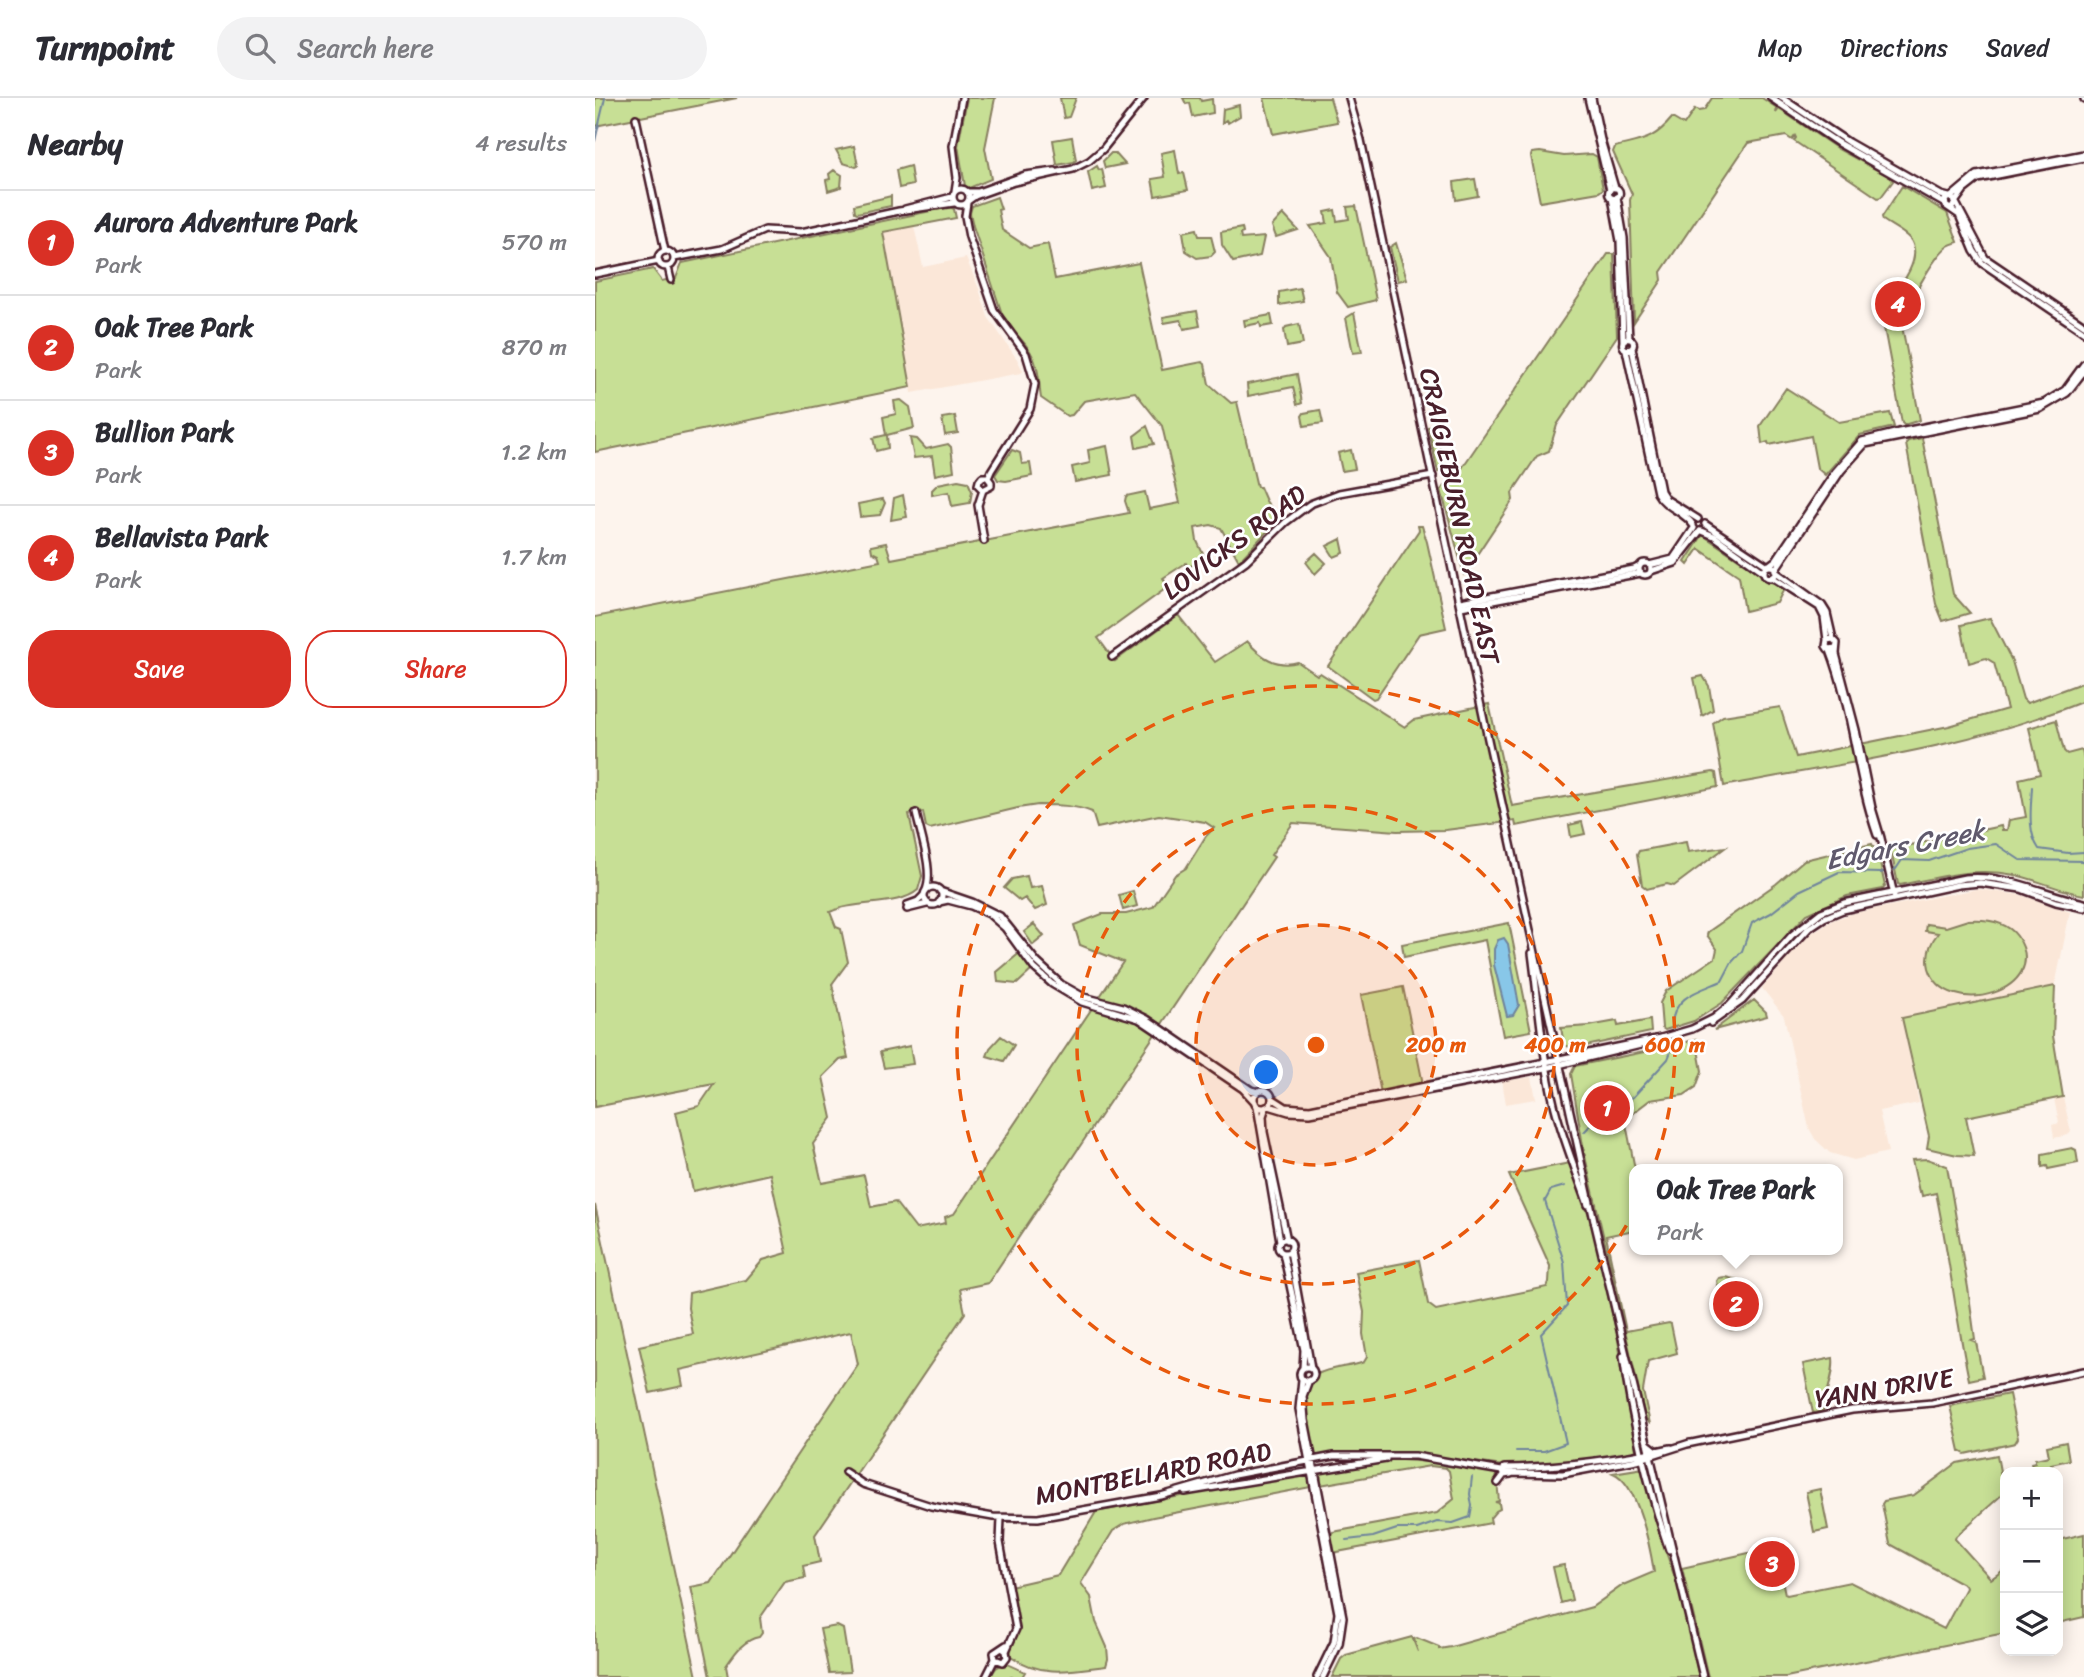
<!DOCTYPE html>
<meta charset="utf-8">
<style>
:root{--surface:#fff;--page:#f2f2f3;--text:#2b2b33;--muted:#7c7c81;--line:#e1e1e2;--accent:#d93025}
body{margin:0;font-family:Sriracha,sans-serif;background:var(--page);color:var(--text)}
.controls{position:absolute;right:21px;bottom:21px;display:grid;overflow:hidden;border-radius:14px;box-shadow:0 4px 18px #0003}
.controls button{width:63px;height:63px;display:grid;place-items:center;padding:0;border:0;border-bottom:2px solid var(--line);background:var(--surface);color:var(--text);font:35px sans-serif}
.you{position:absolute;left:672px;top:975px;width:24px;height:24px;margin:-18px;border:5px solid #fff;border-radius:50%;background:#1a73e8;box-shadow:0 0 0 10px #1a73e833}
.badge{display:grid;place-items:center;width:46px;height:46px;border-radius:50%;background:var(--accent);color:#fff;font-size:23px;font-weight:700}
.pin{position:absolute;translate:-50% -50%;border:4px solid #fff;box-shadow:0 2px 7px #0006}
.popup{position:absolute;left:1034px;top:1066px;width:214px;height:91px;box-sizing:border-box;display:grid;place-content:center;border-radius:14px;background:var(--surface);filter:drop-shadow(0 2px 5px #0005);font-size:23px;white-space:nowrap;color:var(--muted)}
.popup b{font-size:26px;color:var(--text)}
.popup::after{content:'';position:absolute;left:50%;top:100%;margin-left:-14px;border:14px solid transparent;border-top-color:var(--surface)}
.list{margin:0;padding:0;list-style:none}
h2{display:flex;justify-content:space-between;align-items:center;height:91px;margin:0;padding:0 28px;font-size:30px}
h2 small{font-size:23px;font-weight:400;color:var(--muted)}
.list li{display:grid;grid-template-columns:46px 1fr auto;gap:21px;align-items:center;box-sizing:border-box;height:105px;padding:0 28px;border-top:2px solid var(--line)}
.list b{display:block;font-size:26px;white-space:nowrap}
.list p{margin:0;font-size:23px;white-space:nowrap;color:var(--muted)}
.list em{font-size:23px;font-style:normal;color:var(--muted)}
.actions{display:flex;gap:14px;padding:21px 28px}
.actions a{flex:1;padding:16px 0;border:2px solid var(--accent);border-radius:28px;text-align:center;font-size:24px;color:var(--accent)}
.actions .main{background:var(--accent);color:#fff}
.icon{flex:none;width:38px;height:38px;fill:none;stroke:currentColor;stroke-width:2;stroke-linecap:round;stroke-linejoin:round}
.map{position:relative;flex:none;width:1489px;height:1579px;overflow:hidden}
header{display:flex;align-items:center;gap:42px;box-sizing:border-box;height:98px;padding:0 35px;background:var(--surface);border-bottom:2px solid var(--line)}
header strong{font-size:33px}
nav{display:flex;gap:38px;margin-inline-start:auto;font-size:24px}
.search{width:490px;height:63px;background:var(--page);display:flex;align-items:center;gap:18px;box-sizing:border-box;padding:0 24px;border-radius:38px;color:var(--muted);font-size:26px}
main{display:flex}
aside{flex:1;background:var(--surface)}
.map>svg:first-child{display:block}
</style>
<header>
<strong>Turnpoint</strong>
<div class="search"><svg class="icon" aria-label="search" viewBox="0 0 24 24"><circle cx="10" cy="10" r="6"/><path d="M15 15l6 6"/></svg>Search here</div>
<nav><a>Map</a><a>Directions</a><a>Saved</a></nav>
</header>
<main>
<aside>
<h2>Nearby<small>4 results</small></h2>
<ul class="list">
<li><span class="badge">1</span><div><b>Aurora Adventure Park</b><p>Park</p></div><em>570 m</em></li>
<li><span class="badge">2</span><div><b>Oak Tree Park</b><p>Park</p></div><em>870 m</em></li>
<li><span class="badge">3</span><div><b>Bullion Park</b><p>Park</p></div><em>1.2 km</em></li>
<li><span class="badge">4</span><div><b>Bellavista Park</b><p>Park</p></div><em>1.7 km</em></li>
</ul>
<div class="actions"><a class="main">Save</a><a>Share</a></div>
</aside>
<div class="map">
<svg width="1489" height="1579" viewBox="0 0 1489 1579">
<rect width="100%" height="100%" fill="#fdf4ed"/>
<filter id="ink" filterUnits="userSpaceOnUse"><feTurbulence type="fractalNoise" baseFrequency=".0143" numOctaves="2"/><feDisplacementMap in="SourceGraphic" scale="14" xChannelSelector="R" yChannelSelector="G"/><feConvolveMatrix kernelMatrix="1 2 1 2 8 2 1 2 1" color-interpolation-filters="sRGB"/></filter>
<g filter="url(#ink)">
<path fill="#fbe7d8" d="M319 128 328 169 371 160 384 191 393 219 422 261 428 273 426 275 317 295 288 134Z
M1382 791 1426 797 1475 814 1460 888 1307 920 1324 1005 1284 1013 1293 1054 1259 1062 1235 1055 1220 1041 1214 1030 1189 918 1167 890 1205 846 1215 836 1238 822 1259 815Z
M937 979 941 1001 911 1006 907 983Z
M1468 999 1476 1034 1473 1037 1459 1040 1457 1027 1464 1025 1459 1001Z"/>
<path fill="#c7df95" stroke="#887f60" stroke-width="2" fill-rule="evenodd" d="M0 0H142L0 28Z
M372 0H400L390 50 396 81 374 90 370 88 363 48Z
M465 0H481L474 19 469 20Z
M588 0H605L606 3 617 1 618 15 598 19 595 5 591 6Z
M669 0H735L742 24 678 36Z
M1117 0H1167L1182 10 1181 15 1184 11 1243 51 1295 79 1298 83 1286 99 1283 100 1199 43 1201 40 1200 38 1197 42 1191 38 1153 45 1066 174 1067 182 1039 224 1035 102 1037 96 1018 54 1020 49C1047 42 1058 43 1077 20L1089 27 1100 11 1103 13 1109 12Z
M644 7 645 18 633 25 631 22 627 25 628 11Z
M477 39 481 62 479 64 462 67 458 42Z
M259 48 263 68 261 69 248 65 241 52Z
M580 52 584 76 589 75 593 92 560 98 557 81 570 79 566 55Z
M945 54 969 58 997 56 1002 59 1008 91 1004 94 945 104 936 58 937 55Z
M516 55H520L530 66 510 70 508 63Z
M315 68 318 87 304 90 301 72Z
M502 68 504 72 507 71 511 90 497 93 493 74Z
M239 72 247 77 246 89 233 93 231 82 235 81 234 76Z
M880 81 883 98 861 102 859 84Z
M1307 88 1352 115 1363 144C1360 145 1356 146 1353 148 1340 157 1308 212 1307 228L1325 322 1309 327 1307 325 1286 214C1298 197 1331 162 1315 141 1308 133 1296 128 1288 122L1287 119Z
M296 98V108L262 115 260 114 259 107Z
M402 99 406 111 403 112 407 132 434 150 453 146 460 181 544 165 567 272 607 264 610 266 614 286 636 305 642 304 662 389H665L671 403 684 421 644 463 626 430 616 427 600 430 602 443 610 460 594 469 591 465 568 480 573 489 503 540 520 563 583 517 620 564 652 543C666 559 681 570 703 564L722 577 725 575 810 629 819 622 894 606 917 708 1118 674 1121 675 1123 689 921 728 920 723 851 732 802 733 698 725 676 757 679 759 393 1185 365 1191 370 1215 220 1437 225 1464 208 1468 210 1480 190 1484 165 1520 167 1535 164 1539C148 1542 140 1555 131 1568L133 1579H115L96 1489 116 1485 263 1266 256 1234 85 1272 88 1288 55 1295 44 1248 98 1236 93 1210 94 1195 151 1182 168 1162 192 1155 175 1076 98 1093 81 1014 104 1008 119 986 0 1009V519L285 463 283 457 277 454 276 448 291 445 296 461 534 415 530 403 531 398 550 394 554 411 585 405 567 328 540 294 489 303 477 317 472 318 446 300C444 290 445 278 441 267 436 248 421 237 409 222L378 128 375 115 377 108ZM443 707C461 707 480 707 497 714L502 730 564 717 610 724 619 730 611 738 591 770 580 777 558 809 531 816H507L479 827 485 847 528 864 359 1116 350 1119 351 1125 321 1131 300 1104 276 1109 269 1077 227 1085 218 1046 237 1020 228 979 245 962 253 960 237 886 253 864 246 831 241 829 235 814C260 802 304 809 323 792L327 778 314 716 328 714 331 729 335 731 423 710Z
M761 108 781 202 753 209 742 194 736 159 715 128 732 125 730 114 740 112 742 123 754 121 752 109Z
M355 109 359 111 361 120 288 134 316 289 0 354V183L58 171 67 183 81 180 87 165Z
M688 116 703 132 681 139 677 128Z
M647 130 648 135 645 136 646 141 669 139 665 158 638 164 627 147 626 134Z
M602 131 604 138H616L620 154 616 158 602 160 591 153 588 134Z
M801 145 812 181 803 183 795 149Z
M1013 156H1019L1022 238 962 327 954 353 942 358 917 395 918 402 869 476 846 392 849 388 856 386Z
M705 190 708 203 684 207V194Z
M602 213 605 228 589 231 586 222 569 225 568 219Z
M759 215 767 254 758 255 751 220Z
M676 217 678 227 666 229 665 225 650 228 649 222Z
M704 226 708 246 692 249 689 232 691 229Z
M702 276 707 305 702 307 698 289 653 298 652 286Z
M1191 290 1244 324 1295 315 1299 329 1265 337 1230 377 1222 370 1216 338 1174 347 1173 344 1167 346 1165 328Z
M306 302 315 309 319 330 292 337 293 350 281 353 278 340 291 337 288 319 301 316 299 303Z
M725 312 728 325 709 328 707 318 709 315Z
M360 318 363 335 350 337 347 320Z
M841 327 848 370 843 374 833 329Z
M552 328 559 346 541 350 539 338Z
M315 340 322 341 331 351 353 346 356 349 359 373 340 377 337 358 319 360Z
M1327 340 1358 496 1375 515 1348 523 1341 506 1311 346 1313 343Z
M512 348 517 377 480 384 477 369 495 365 493 352Z
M417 352 425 355 427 366 435 365 437 378 411 383 403 382 400 377Z
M756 352 760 371 747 373 743 355Z
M363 382 373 384 377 393 375 405 357 408 354 394 337 397V392L343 386Z
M308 397 312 419 296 422 299 400Z
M288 401 290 405 285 417 265 419 263 406Z
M823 428H827L832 444 851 530 824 536 781 600 778 601 733 568 824 432Z
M1107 438H1109L1164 475 1170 482 1179 485 1189 491 1182 505 1150 513 1144 478 1104 451 1093 467 1090 464Z
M746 441 749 455 739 459 732 448Z
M721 455 731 465 720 476 711 464Z
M1395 520 1417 563 1428 601 1432 605 1489 584V603C1375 649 1250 665 1129 688L1118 625 1128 618 1185 609 1201 659 1354 628 1412 611 1399 565 1391 560 1374 565 1366 527Z
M1108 578 1114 588 1118 612 1107 618 1099 580Z
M1461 622 1469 653 1472 656 1487 652 1489 662V797C1465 793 1444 782 1420 777 1380 769 1344 779 1305 787L1303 786 1296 753 1297 751 1406 728 1407 732H1412L1414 722 1431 719 1424 681 1445 676 1434 630Z
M987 724 990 736 976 739 974 727Z
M1091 744 1093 754 1131 749 1079 788 1072 786 1052 791 1047 787 1042 757 1044 753Z
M1277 746 1284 761 1290 788 1288 791 1252 798 1212 816 1127 905 1099 923 1070 932 1067 930 1065 905 1071 893 1120 860 1122 851 1112 837 1113 834 1181 786 1209 762Z
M432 778 435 790 447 788 452 807 440 812 430 800 425 803 409 790 417 781Z
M538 793 542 808 528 812 524 797Z
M1373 822C1390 821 1411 823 1422 838 1460 892 1350 925 1334 870 1331 857 1335 845 1343 835L1330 833 1331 826 1351 829Z
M914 825 936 933 908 938 890 842 809 859 807 846Z
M439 826 449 838 438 847 429 834Z
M427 853 439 870 422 886 403 884 402 874Z
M1460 888 1458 938 1468 999 1371 1019 1379 1058 1362 1057 1332 1050 1334 1038 1307 920Z
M808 889 828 986 786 995 766 897Z
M1159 902 1171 914 1172 918 1119 932Z
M1055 922 1056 934 977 951 969 946 966 930 994 928 1022 923 1023 928Z
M406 938 419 947 409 963 392 958 395 950Z
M1101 941 1107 973 1101 989 1089 997 1055 1002 1030 1021 1040 1071 1039 1132 1011 1138 1031 1233 1074 1225 1076 1226 1082 1255 1053 1263 1048 1293 1055 1326 1050 1319 989 1054 976 976 980 968 1079 948Z
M315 948 318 966 289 970 285 954Z
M1477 1050 1481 1052 1483 1065 1453 1071 1452 1068 1447 1069V1056Z
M1332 1061 1352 1068 1373 1190 1380 1241 1376 1242 1381 1244 1388 1279 1374 1282C1361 1220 1354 1157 1341 1095L1327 1098 1326 1093 1324 1094 1317 1062Z
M975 1065 997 1126 1023 1242 1041 1352 1038 1355 972 1366 908 1368 822 1356H798L719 1362C716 1341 700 1290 721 1277 735 1268 754 1270 769 1264L772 1259 768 1236 769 1214 761 1174 824 1162 833 1206 841 1212 952 1189 954 1184 955 1168 914 1077Z
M0 1107 102 1579H0Z
M1130 1179 1152 1184 1159 1227 1136 1232 1131 1228 1122 1183 1124 1180Z
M1238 1260C1240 1277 1230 1297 1228 1313L1218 1315 1208 1266Z
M1414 1296 1423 1340 1420 1345 1370 1356 1365 1353 1355 1308Z
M1471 1344 1474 1362 1456 1366 1457 1374H1438L1436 1365 1440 1364V1361L1454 1358 1452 1348Z
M1402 1357 1409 1395 1361 1438 1360 1441 1396 1481 1410 1471V1535L1191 1579H1113L1087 1470 1167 1452 1177 1450 1181 1453 1190 1496 1192 1497 1255 1484 1349 1531 1371 1490 1370 1487 1295 1446 1287 1406 1289 1403 1319 1397 1362 1365Z
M791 1361 853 1365 901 1374 904 1403 900 1404 904 1405 905 1411 901 1413 895 1420 896 1425 737 1455 734 1439 738 1434 842 1415 859 1401 854 1373 851 1370 835 1368 725 1387 726 1376 729 1373Z
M1049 1370 1072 1457 1085 1494 1104 1579H737L746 1561 751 1557 817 1539 823 1554 819 1541 822 1540 844 1549V1551L856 1549 997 1509 1028 1487 1059 1474C1055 1449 1043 1385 1018 1375Z
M708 1375 714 1377 716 1389 558 1419 529 1426 518 1433 486 1485 496 1499 501 1524 512 1549 513 1561 511 1568C474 1573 445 1579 416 1558L415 1547 424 1530 415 1488 463 1477 501 1414Z
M1225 1391 1233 1431 1219 1434 1211 1394Z
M1489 1436V1519L1463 1525V1442Z
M969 1467 977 1502 966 1505 958 1469Z
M242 1528 248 1531 255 1574 234 1575 225 1531Z
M410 1565 430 1574 427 1579H395L401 1570Z"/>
<path fill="#88c7e8" stroke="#6f849c" stroke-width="2" d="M909 840 913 846 924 907 918 917 912 918 899 867V851L903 842Z"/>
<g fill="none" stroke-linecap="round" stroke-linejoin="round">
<path stroke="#6f849c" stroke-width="2" d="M0 43 10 0
M1437 689C1436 709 1432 734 1444 751L1473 755 1489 754
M1077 927C1078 898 1104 893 1127 883L1137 864 1147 853 1157 825 1176 815 1204 793 1244 774 1285 775 1301 771 1307 762 1334 763 1372 750 1401 746 1425 762 1489 763
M989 1034 1011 1011 1038 999 1073 961 1077 951
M921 1353H949L971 1345 946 1236 972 1208 969 1164 950 1103 956 1092 970 1088
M752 1442 778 1439 802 1431H822L842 1424 858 1425 875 1419 877 1408 875 1396 877 1379"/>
<defs>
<path id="tertiary" d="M993 0 1015 92
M997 0 1006 42 1020 90
M1176 0 1243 45 1350 106
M1187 0 1253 44 1346 97 1354 99
M1489 0V1
M41 20 70 153
M1013.5 95a5.5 5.5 0 1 1 11 0a5.5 5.5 0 1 1-11 0Z
M358 99a8 8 0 1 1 16 0a8 8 0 1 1-16 0Z
M360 93 362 80 358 48 367 0
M372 94H383L430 77 460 73
M1022 99 1029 140 1034 241
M1356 99 1382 77 1489 56
M1017 100 1025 143 1028 243
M373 103 380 98 419 84 478 71 494 63 508 51 549 0
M1361 103 1369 92 1383 81 1489 60
M372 105 370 118 374 139 399 212 431 256 440 286 435 311 396 373 393 380 396 384V388L388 392
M1361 105 1390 160 1489 227
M1357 110 1361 103 1354 99 1350 102 1351 108 1364 117 1379 153 1387 165 1489 234
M310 111 357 99
M63 161a8 8 0 1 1 16 0a8 8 0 1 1-16 0Z
M79 160 127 151 170 132 206 134 304 113 359 105
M73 169 76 182
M0 176 64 163
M1027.5 246a5.5 5.5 0 1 1 11 0a5.5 5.5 0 1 1-11 0Z
M1037 250 1066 393 1071 401 1103 421
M1031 252 1062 395C1070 410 1089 413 1098 427
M388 392 383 407 389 443
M388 392 383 387 384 383 387 379H392
M1110 426 1173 468
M1107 433 1119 438 1169 474
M1044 471a6 6 0 1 1 12 0a6 6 0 1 1-12 0Z
M1054 467 1078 461 1099 430
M1173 468 1181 462 1240 374 1267 343 1304 334 1449 305 1470 292 1489 266
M1169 474a6 6 0 1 1 12 0a6 6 0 1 1-12 0Z
M1180 472 1246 373 1270 346 1445 311 1472 295 1489 273
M1056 473 1080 465 1105 433
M1181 474 1227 507 1232 515 1238 541
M1177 479 1224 509 1229 519 1232 542
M865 504 1039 471 1045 468
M866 509 1046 475
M1241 550 1233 551 1231 548 1232 542 1238 541 1242 545 1241 556 1261 632 1277 710 1286 740 1299 797
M1235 552C1258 612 1261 677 1282 737
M517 559 651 463 691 424 715 406 744 395 838 378
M321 715C325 735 340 776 330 794
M329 798a9 9 0 1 1 18 0a9 9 0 1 1-18 0Z
M345 793 377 804 405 818 442 864 466 886 489 899 528 909 552 921 656 992 663 994
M344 804 353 802 376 808 394 816 410 830 439 870 457 886 487 904 544 921 648 991 660 1004
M312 807 323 803 329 797
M312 811 332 806
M659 1001a9 9 0 1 1 18 0a9 9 0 1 1-18 0Z
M677 1000 691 1009 715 1011 950 964
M662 1008 685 1143
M674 1008 694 1014 715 1015 951 970
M671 1009 668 1018 669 1034 692 1142
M683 1148a7 7 0 1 1 14 0a7 7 0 1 1-14 0Z
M695 1153 716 1270
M688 1155 709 1252 708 1270
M705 1276a7 7 0 1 1 14 0a7 7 0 1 1-14 0Z
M707 1281 704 1311 743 1515 739 1544 722 1579
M714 1282 708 1298 710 1322 748 1519 744 1546 728 1579
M1092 1346 1257 1312 1337 1305 1489 1273
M909 1370C966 1369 1020 1362 1076 1350
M250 1374 268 1386 336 1408 398 1419 443 1420 566 1398 639 1377 739 1358H820L918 1375 968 1376 1042 1362 1095 1345
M903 1385 909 1377 916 1376
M590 1394 791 1361
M406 1420 405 1444 421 1531 411 1553
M407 1550 411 1553 412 1559 408 1564 400 1561 399 1555 411 1547
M391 1579 400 1561"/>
<path id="secondary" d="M754 0 766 42 894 646 1000 1127 1108 1579
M937 855C944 908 947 958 960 1010 969 1044 982 1075 993 1107
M1116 925 1147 903 1214 830 1229 820 1248 812 1363 787 1385 785 1426 791 1461 804 1489 810
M950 964 1066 940 1097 931 1119 920 1135 907 1197 837 1226 814 1249 805 1370 780C1413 776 1448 796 1489 805
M951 970 1050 946
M1028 1258C1036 1319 1054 1393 1074 1452
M1053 1346 1062 1353"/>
</defs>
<use href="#tertiary" stroke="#4a1f2b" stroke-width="10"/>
<use href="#secondary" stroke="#4a1f2b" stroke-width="10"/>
<use href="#tertiary" stroke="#fff" stroke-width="5"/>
<use href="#secondary" stroke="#fff" stroke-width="5"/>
</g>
</g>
<circle cx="721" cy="947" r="120" fill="#e8590c" fill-opacity=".12"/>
<g fill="none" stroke="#e8590c" stroke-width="3.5" stroke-dasharray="12 9">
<circle cx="721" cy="947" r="120"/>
<circle cx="721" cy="947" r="239"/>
<circle cx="721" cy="947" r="359"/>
</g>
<g text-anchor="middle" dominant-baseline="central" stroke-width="5" stroke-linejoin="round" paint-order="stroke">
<g font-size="26" fill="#4a1f2b" stroke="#fff">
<text transform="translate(865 418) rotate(78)">CRAIGIEBURN ROAD EAST</text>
<text transform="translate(639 444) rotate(-37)">LOVICKS ROAD</text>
<text transform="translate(1289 1290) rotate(-9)">YANN DRIVE</text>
<text transform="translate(558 1375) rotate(-11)">MONTBELIARD ROAD</text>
</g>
<g font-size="28" font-style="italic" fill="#605a6d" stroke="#fff">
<text transform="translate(1310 747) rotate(-11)">Edgars Creek</text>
</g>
</g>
<circle cx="721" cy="947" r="10" fill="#e8590c" stroke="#fff" stroke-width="3.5"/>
<g font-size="21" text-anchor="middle" font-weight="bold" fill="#e8590c" stroke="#fff" stroke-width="5" stroke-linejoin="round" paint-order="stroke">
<text x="841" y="954">200 m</text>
<text x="960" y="954">400 m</text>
<text x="1080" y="954">600 m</text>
</g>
</svg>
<div class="controls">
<button>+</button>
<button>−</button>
<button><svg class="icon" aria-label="layers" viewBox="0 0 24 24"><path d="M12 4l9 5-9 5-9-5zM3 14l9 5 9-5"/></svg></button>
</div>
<div class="you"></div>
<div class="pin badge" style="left:1012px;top:1010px">1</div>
<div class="pin badge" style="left:1141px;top:1206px">2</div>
<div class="popup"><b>Oak Tree Park</b>Park</div>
<div class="pin badge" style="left:1177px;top:1466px">3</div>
<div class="pin badge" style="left:1303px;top:206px">4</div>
</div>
</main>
